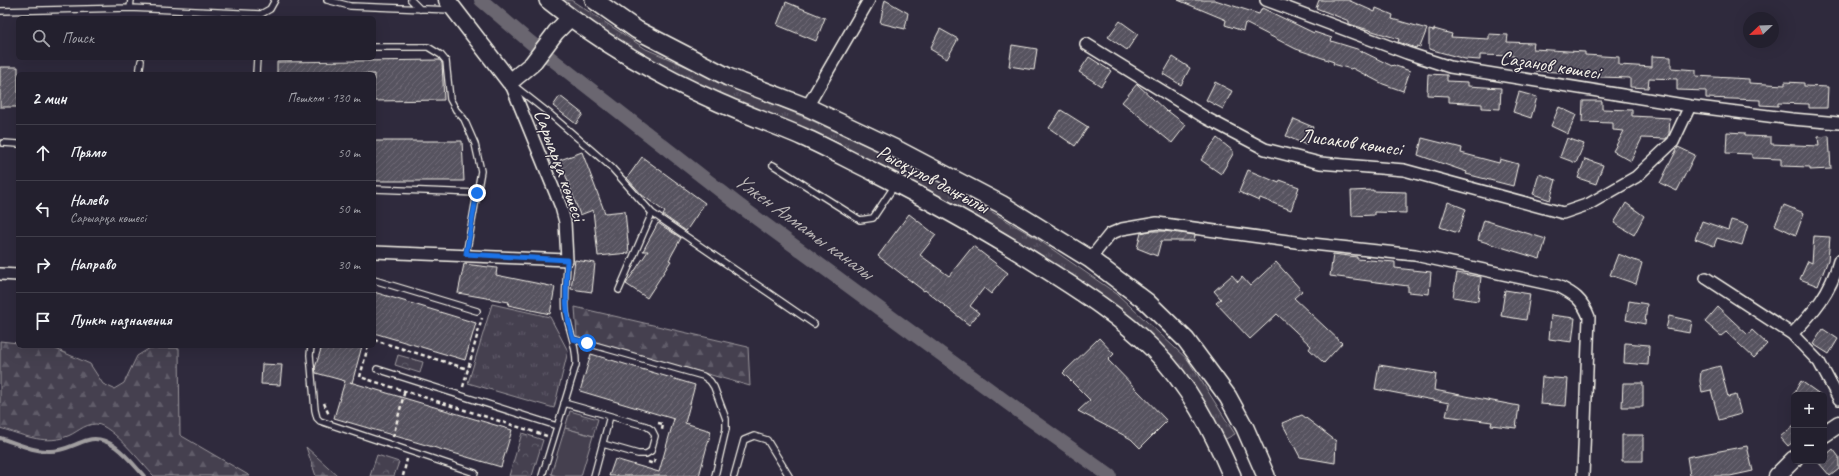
<!DOCTYPE html>
<html lang="ru">
<meta charset="utf-8">
<style>
:root{--surface:#23202e;--page:#2f2d3a;--text:#f1f3f6;--muted:#a3a3aa;--line:#403e4a}
body{margin:0;font-family:Caveat,sans-serif;background:var(--page);color:var(--text)}
.controls{position:absolute;right:12px;bottom:12px;display:grid;overflow:hidden;border-radius:6px;box-shadow:0 4px 16px #0002}
.controls button{width:36px;height:36px;display:grid;place-items:center;padding:0;border:0;border-bottom:1px solid var(--line);background:var(--surface);color:var(--text);font:20px sans-serif}
.compass{position:absolute;left:1743px;top:12px;width:36px;height:36px;border-radius:50%;background:var(--surface);box-shadow:0 4px 16px #0002;rotate:247deg}
.stop{position:absolute;width:12px;height:12px;margin:-9px;border:3px solid #1a73e8;border-radius:50%;background:#fff}
.stop.end{background:#1a73e8;border-color:#fff;box-shadow:0 1px 4px #0008}
.list{margin:0;padding:0;list-style:none}
h2{display:flex;justify-content:space-between;align-items:center;height:52px;margin:0;padding:0 16px;font-size:17px}
h2 small{font-size:13px;font-weight:400;color:var(--muted)}
.list li{display:grid;grid-template-columns:26px 1fr auto;gap:12px;align-items:center;box-sizing:border-box;height:56px;padding:0 16px;border-top:1px solid var(--line)}
.list b{display:block;font-size:15px;white-space:nowrap}
.list p{margin:0;font-size:13px;white-space:nowrap;color:var(--muted)}
.list em{font-size:13px;font-style:normal;color:var(--muted)}
.icon{flex:none;width:22px;height:22px;fill:none;stroke:currentColor;stroke-width:2;stroke-linecap:round;stroke-linejoin:round}
.map{position:relative;flex:none;width:1839px;height:476px;overflow:hidden}
.search{position:absolute;background:var(--surface);box-shadow:0 4px 16px #0002;left:16px;top:16px;width:360px;height:44px;display:flex;align-items:center;gap:10px;box-sizing:border-box;padding:0 14px;border-radius:6px;color:var(--muted);font-size:15px}
.panel{position:absolute;background:var(--surface);box-shadow:0 4px 16px #0002;left:16px;top:72px;width:360px;height:276px;border-radius:6px}
.map>svg:first-child{display:block}
</style>
<div class="map">
<svg width="1839" height="476" viewBox="0 0 1839 476">
<defs>
<pattern id="grass-tufts" width="24" height="20" patternUnits="userSpaceOnUse"><rect width="24" height="20" fill="#454050"/><path d="M3 7l-1-3M5 7V3M7 7l1-3M15 17l-1-3M17 17v-4M19 17l1-3" fill="none" stroke="#605c69"/></pattern>
<pattern id="forest-firs" width="22" height="20" patternUnits="userSpaceOnUse"><rect width="22" height="20" fill="#454050"/><path d="M5 1l3.5 6h-7zM16 11l3.5 6h-7z" fill="#605c69"/></pattern>
<pattern id="park-crowns" width="20" height="18" patternUnits="userSpaceOnUse"><rect width="20" height="18" fill="#454050"/><path d="M2 6a3 3 0 1 1 6 0M12 15a3 3 0 1 1 6 0" fill="none" stroke="#605c69"/></pattern>
<pattern id="building-hatch" width="6" height="6" patternUnits="userSpaceOnUse"><rect width="6" height="6" fill="#56525f"/><path d="M-1 1l2-2M0 6l6-6M5 7l2-2" fill="none" stroke="#6f6b76"/></pattern>
</defs>
<rect width="100%" height="100%" fill="#2f2a3d"/>
<filter id="ink" filterUnits="userSpaceOnUse"><feTurbulence type="fractalNoise" baseFrequency=".025" numOctaves="2"/><feDisplacementMap in="SourceGraphic" scale="8" xChannelSelector="R" yChannelSelector="G"/><feConvolveMatrix kernelMatrix="1 2 1 2 8 2 1 2 1" color-interpolation-filters="sRGB"/></filter>
<g filter="url(#ink)">
<path fill="url(#grass-tufts)" stroke="#9c989c" d="M555 0H571L646 49 813 121 933 177 1036 238 1117 294 1188 360 1235 434 1224 440 1113 306 1031 248 929 190 642 59Z
M492 304 550 317 568 351 554 408 468 383Z"/>
<path fill="url(#forest-firs)" stroke="#9c989c" d="M575 307 748 347 750 386 577 337Z
M0 341 18 343V346H49L90 364 103 384 114 389 124 383 137 356 150 348H179L180 435 250 476H154C142 464 112 425 96 424 83 424 76 434 65 437 44 445 20 434 0 428Z
M306 447 338 476H316Z"/>
<path fill="url(#park-crowns)" stroke="#9c989c" d="M398 355 423 362 420 373 395 365Z
M570 411 598 419 593 436 565 428Z
M522 433 543 440 532 476H509Z
M377 455 399 462 394 476H370Z"/>
<path fill="#454050" stroke="#9c989c" d="M565 428 593 436 581 476H557L551 474Z"/>
<g fill="none" stroke-linecap="round" stroke-linejoin="round">
<path stroke="#a19ea0" stroke-width="4" d="M0 438C16 443 34 452 50 451 65 451 74 444 88 440 110 433 131 462 144 476"/>
<path stroke="#6a6670" stroke-width="14" d="M481 0 530 42 740 206 1020 412 1110 476"/>
</g>
<path fill="url(#building-hatch)" stroke="#f4f1e8" d="M885 0 908 13 905 29 880 23Z
M1178 0H1215L1259 14 1262 8 1314 33V32L1332 38 1331 41 1357 49 1392 66 1393 65 1410 71 1403 91 1383 84 1352 68 1351 69 1333 64 1334 62 1296 49 1245 23 1243 31 1225 25 1226 20Z
M1319 0H1348L1375 12 1376 8 1393 15 1392 19 1427 29 1420 47 1417 46 1416 48 1398 42 1399 39 1349 24V21L1316 8Z
M786 2 825 18 816 41 777 25Z
M1120 21 1138 34 1127 50 1108 37Z
M940 29 958 39 947 59 930 49Z
M1434 29 1452 34 1451 37 1489 39V34L1508 35 1507 42 1534 43 1533 49 1585 52V55L1619 57V65L1652 67V56L1671 57V68L1696 70V76L1749 79V83L1785 85V82L1804 83V86L1828 87 1827 108H1809V104L1778 103V106L1760 105V100L1706 98V91L1677 90V79L1649 78 1648 88 1630 87V78L1600 77V74L1536 71 1537 65 1514 64V56L1480 55V60L1465 59 1429 49V30L1434 31Z
M1012 45 1037 49 1034 70 1009 66Z
M1089 57 1111 71 1101 86 1079 72Z
M1173 57 1190 68 1181 85 1163 74Z
M440 60 442 63 444 100 374 101V74H277V62Z
M0 67H18V107H0Z
M1428 74 1447 75V81L1468 82V86L1501 88 1500 109 1482 108V104L1449 102V96L1427 95Z
M1215 82 1232 91 1223 109 1206 100Z
M1137 84 1167 112 1168 111 1186 125 1172 143 1122 102Z
M1519 92 1537 97 1531 118 1513 112Z
M560 96 583 114 576 124 553 106Z
M1583 101H1602V109L1632 110V116L1670 118 1669 134 1666 139 1642 138 1631 161 1613 151 1624 131 1613 130V123L1582 122Z
M1559 107 1576 115 1568 134 1551 126Z
M1061 110 1088 127 1075 146 1049 128Z
M1294 119 1313 127 1306 145 1286 136Z
M1727 132 1745 133V136L1771 137V144L1819 146 1818 137 1829 136 1831 169 1810 170V167L1781 166V159L1752 158V154L1726 153Z
M1217 138 1233 151V154L1221 174 1201 160Z
M1422 138 1462 148 1461 153 1499 163 1500 159 1518 164 1513 186 1466 174 1467 172 1418 155Z
M1567 138 1584 144 1576 163 1560 157Z
M374 141H462L464 181H374Z
M1678 147 1695 155 1677 191 1660 183Z
M582 152 605 213 625 211 629 253 598 256 593 210 580 215 560 160Z
M642 157 705 203 686 231 663 215 665 212 642 195 627 178Z
M1585 159 1603 165 1596 184 1578 178Z
M1248 170 1279 183 1280 180 1299 187 1291 210 1260 198 1259 201 1239 192Z
M1539 174 1556 180 1550 200 1533 194Z
M1373 190V191L1406 192V213L1374 212V215L1352 216 1351 191Z
M1448 202 1466 209 1458 233 1440 227Z
M1626 203 1644 216 1634 235 1614 223Z
M1784 205 1804 213 1796 235 1775 225Z
M909 214 936 235 920 255 949 276 973 246 1008 273 991 294 984 288 970 306 979 313 969 325 925 290 924 291 878 256Z
M1484 220 1546 239 1540 259 1478 240Z
M1731 220 1748 225 1742 245 1717 238 1714 246 1695 239 1702 221 1728 230Z
M658 223 681 238 669 260 671 261 647 298 626 284 648 251H643Z
M1149 231H1164L1195 235 1194 241H1161L1157 256 1137 248 1141 233Z
M1814 236 1830 237 1828 260 1818 286 1800 279 1808 261 1812 263Z
M1333 254 1357 257V259L1395 262V268L1431 272 1429 294 1408 292V286L1330 276Z
M1618 254 1642 263 1636 284 1610 275Z
M575 260 595 263 592 292 571 289Z
M1276 262 1302 291 1294 298 1342 343 1324 363 1309 349 1311 346 1277 314 1250 339 1216 303 1221 299 1214 291 1232 275 1238 282 1242 277 1250 286Z
M464 264 497 268 496 275 555 287 550 314 508 305 509 302 458 293Z
M1457 273 1481 277 1478 301 1453 297Z
M1505 290 1530 294 1526 320 1501 316Z
M374 292 476 323 465 360 374 333Z
M1629 301 1647 304 1645 324 1626 320Z
M1718 307 1748 335 1752 330 1767 344 1754 358 1726 332 1721 336 1705 322Z
M1551 315 1575 318 1572 342 1549 339Z
M1669 316 1692 321 1690 333 1666 329Z
M1823 329 1838 339 1829 354 1813 344Z
M1099 338 1114 354 1108 360 1167 421 1140 448 1131 439 1078 411 1090 400 1063 373Z
M1625 343 1649 345 1648 365 1624 363Z
M322 346H362L352 383 350 382 512 430 501 467 334 418 345 381 316 373 315 368Z
M591 354 695 385 685 423 711 431 699 476H609L615 459 659 472 674 419 580 391Z
M262 364 282 365 280 385 261 384Z
M1379 365 1436 374 1434 390 1519 406 1516 428 1491 425 1492 422 1446 416 1449 403 1375 389Z
M1720 366 1728 397 1736 395 1741 414 1719 420 1711 390 1702 392 1700 381 1701 371Z
M1542 377 1568 379 1566 406 1540 404Z
M1801 381 1821 395H1793Z
M1623 383H1643V407H1622Z
M1302 415 1336 441 1335 463 1300 457 1282 423Z
M1794 425V441L1788 446 1780 437Z
M1622 435H1643V461H1622Z
M1747 446 1753 471 1730 476H1690L1687 457Z
M1833 449 1839 457V469L1830 476 1818 462 1824 461V457Z"/>
<g fill="none" stroke-linecap="round" stroke-linejoin="round">
<defs>
<path id="lane" d="M327 0 350 6 451 10
M411 0 420 9
M130 8 131 0
M0 11 130 8 261 14 270 9 275 0
M374 47H428L441 55 446 61 450 99 456 110 464 119 475 144 481 171 466 255
M139 74 141 61
M256 74 257 58
M513 85 551 115 611 167 652 213 619 290
M3 143 18 144
M773 165 860 220 873 218 895 185
M374 189 477 193
M652 213 814 324
M374 280 477 311
M573 339 703 376 710 381 714 387 726 419V429L715 476
M311 346 310 355 315 410 317 418 320 421 475 473 474 476
M377 369 557 426
M564 403 646 426 652 430 655 436 651 451 646 454H638L603 444
M542 476 576 365C577 346 569 331 566 313 564 296 567 277 567 260
M594 476 610 416
M734 476 744 440 754 436 767 440 789 476"/>
<path id="street" d="M1266 0 1407 53 1450 67 1690 106 1792 119 1839 123
M1086 44 1206 118 1265 149 1320 163 1404 170 1563 213 1589 204 1636 177 1673 142 1690 106
M807 107 869 0
M374 252 567 260 565 222 561 207 510 82
M1090 259 1110 234 1122 229 1157 223 1303 243 1415 255 1558 286C1574 294 1582 299 1589 317L1583 476
M0 274 18 275
M1706 278 1792 334 1819 362 1839 399
M1792 334C1814 312 1831 292 1839 261"/>
<path id="secondary" d="M447 0 510 82 532 64 556 32 570 18
M1824 434 1839 424
M1777 476 1794 459"/>
<path id="primary" d="M548 0C600 42 658 76 720 103 747 115 776 125 803 137 826 147 849 160 872 171 931 201 988 232 1044 268 1082 292 1121 317 1153 349 1189 385 1212 430 1232 476
M594 0 637 30 728 77 807 107 900 151 1001 204 1090 259 1147 302 1186 340 1228 397 1245 428 1266 476"/>
</defs>
<use href="#lane" stroke="#f4f1e8" stroke-width="8"/>
<use href="#street" stroke="#f4f1e8" stroke-width="14"/>
<use href="#secondary" stroke="#f4f1e8" stroke-width="19"/>
<use href="#primary" stroke="#f4f1e8" stroke-width="20"/>
<path stroke="#f4f1e8" stroke-width="2.5" stroke-dasharray="4 3" stroke-linecap="butt" d="M374 340 468 369
M368 346 360 377 547 436
M463 387 482 318
M324 403 329 415
M658 423 663 424 662 430
M393 437 405 390
M648 462 654 464 655 458
M403 476 407 459"/>
<use href="#lane" stroke="#2f2a3d" stroke-width="5.5"/>
<use href="#street" stroke="#2f2a3d" stroke-width="11"/>
<use href="#secondary" stroke="#2f2a3d" stroke-width="16"/>
<use href="#primary" stroke="#2f2a3d" stroke-width="17"/>
</g>
</g>
<g fill="none" stroke-linecap="round" stroke-linejoin="round" filter="url(#ink)">
<path stroke="#1a73e8" stroke-width="5" d="M477 193 466 254 567 260C566 290 564 310 573 339L587 343"/>
</g>
<g text-anchor="middle" dominant-baseline="central" stroke-width="3" stroke-linejoin="round" paint-order="stroke">
<g font-size="20" fill="#f4f1e8" stroke="#2f2a3d">
<text transform="translate(1550 65) rotate(9)">Сазанов көшесі</text>
<text transform="translate(1351 142) rotate(8)">Лисаков көшесі</text>
<text transform="translate(560 165) rotate(70)">Сарыарқа көшесі</text>
<text transform="translate(933 179) rotate(28)">Рысқұлов даңғылы</text>
</g>
<g font-size="21" font-style="italic" fill="#b6b2b2" stroke="#2f2a3d">
<text transform="translate(804 226) rotate(36)">Үлкен Алматы каналы</text>
</g>
</g>
</svg>
<div class="controls">
<button>+</button>
<button>−</button>
</div>
<svg class="compass" viewBox="-18 -18 36 36"><path d="M0-13l5 13h-10z" fill="#e53935"/><path d="M0 13l5-13h-10z" fill="#a3a3aa"/></svg>
<div class="stop" style="left:587px;top:343px"></div>
<div class="stop end" style="left:477px;top:193px"></div>
<div class="search"><svg class="icon" aria-label="search" viewBox="0 0 24 24"><circle cx="10" cy="10" r="6"/><path d="M15 15l6 6"/></svg>Поиск</div>
<section class="panel">
<h2>2 мин<small>Пешком · 130 m</small></h2>
<ul class="list">
<li><svg class="icon" aria-label="ahead" viewBox="0 0 24 24"><path d="M12 20V5M6 11l6-6 6 6"/></svg><div><b>Прямо</b></div><em>50 m</em></li>
<li><svg class="icon" aria-label="left" viewBox="0 0 24 24"><path d="M17 20v-9H6M10 6l-5 5 5 5"/></svg><div><b>Налево</b><p>Сарыарқа көшесі</p></div><em>50 m</em></li>
<li><svg class="icon" aria-label="right" viewBox="0 0 24 24"><path d="M7 20v-9h11M14 6l5 5-5 5"/></svg><div><b>Направо</b></div><em>30 m</em></li>
<li><svg class="icon" aria-label="arrive" viewBox="0 0 24 24"><path d="M6 21V4h12l-3 4 3 4H6"/></svg><div><b>Пункт назначения</b></div></li>
</ul>
</section>
</div>
